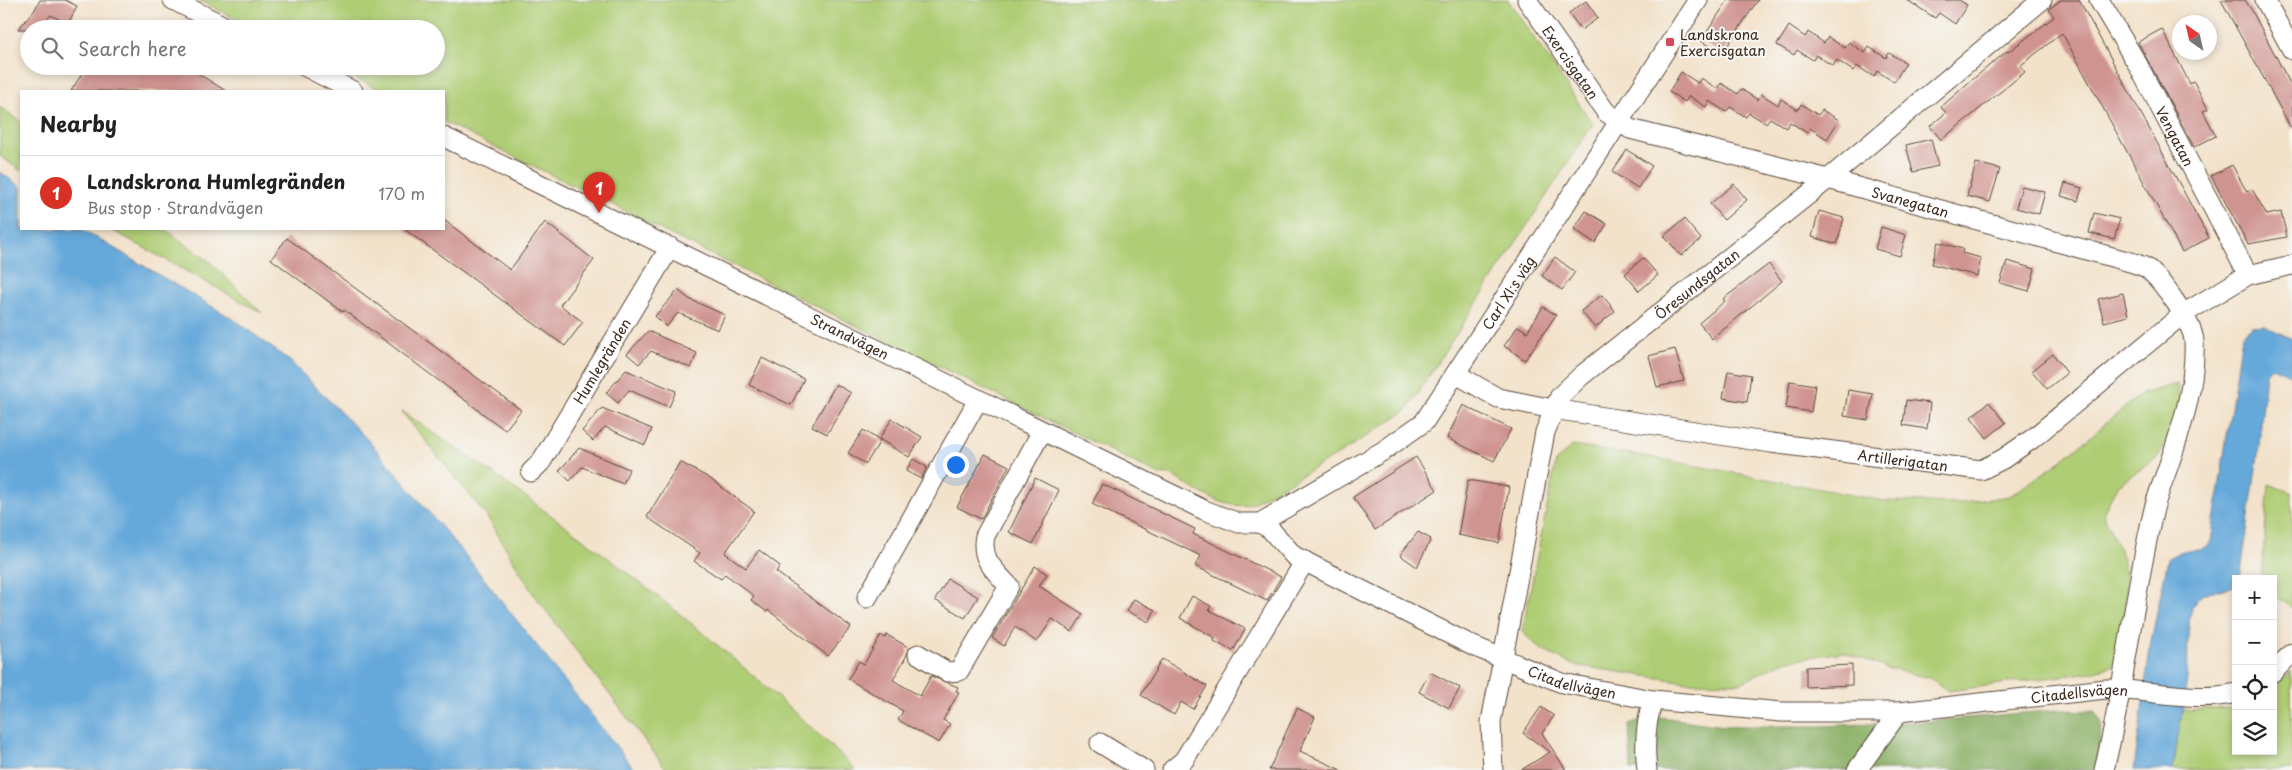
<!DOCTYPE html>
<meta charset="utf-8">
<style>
:root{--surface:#fff;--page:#f2f2f2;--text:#222;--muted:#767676;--line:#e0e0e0;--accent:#d93025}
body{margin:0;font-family:"Playpen Sans",sans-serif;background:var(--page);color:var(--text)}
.controls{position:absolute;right:15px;bottom:15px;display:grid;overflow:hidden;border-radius:0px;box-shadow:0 2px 8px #0003}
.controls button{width:45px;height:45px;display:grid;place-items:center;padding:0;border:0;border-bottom:1px solid var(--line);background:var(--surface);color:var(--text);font:25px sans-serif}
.compass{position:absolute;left:2172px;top:15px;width:45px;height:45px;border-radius:50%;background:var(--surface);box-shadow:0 2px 8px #0003;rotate:326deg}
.you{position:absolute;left:955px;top:464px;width:18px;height:18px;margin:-12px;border:4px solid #fff;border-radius:50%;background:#1a73e8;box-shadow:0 0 0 8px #1a73e833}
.badge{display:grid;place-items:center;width:32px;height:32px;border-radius:50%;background:var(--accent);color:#fff;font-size:16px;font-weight:700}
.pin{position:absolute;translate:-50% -41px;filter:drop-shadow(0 1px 2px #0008)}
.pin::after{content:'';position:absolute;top:26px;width:18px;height:15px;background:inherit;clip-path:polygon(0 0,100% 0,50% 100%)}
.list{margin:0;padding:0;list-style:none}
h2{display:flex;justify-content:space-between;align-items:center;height:65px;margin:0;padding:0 20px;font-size:21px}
h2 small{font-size:16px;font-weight:400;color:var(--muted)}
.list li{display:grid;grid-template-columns:32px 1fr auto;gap:15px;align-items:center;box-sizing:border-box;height:75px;padding:0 20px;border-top:1px solid var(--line)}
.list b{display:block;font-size:19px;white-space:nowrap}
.list p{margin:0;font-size:16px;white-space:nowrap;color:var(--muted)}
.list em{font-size:16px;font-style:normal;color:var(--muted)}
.icon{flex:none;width:28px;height:28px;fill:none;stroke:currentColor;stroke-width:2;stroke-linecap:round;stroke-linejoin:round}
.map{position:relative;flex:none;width:2292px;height:770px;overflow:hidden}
.search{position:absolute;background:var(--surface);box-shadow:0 2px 8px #0003;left:20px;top:20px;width:425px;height:55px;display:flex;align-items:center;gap:12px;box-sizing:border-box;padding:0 18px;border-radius:28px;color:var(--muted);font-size:19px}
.panel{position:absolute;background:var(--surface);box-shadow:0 2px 8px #0003;left:20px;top:90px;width:425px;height:140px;border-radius:0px}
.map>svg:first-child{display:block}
</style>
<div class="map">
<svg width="2292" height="770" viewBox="0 0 2292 770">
<rect width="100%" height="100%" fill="#f6f6f2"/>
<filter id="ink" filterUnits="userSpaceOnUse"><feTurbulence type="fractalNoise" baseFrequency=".02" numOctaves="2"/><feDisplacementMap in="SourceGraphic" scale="10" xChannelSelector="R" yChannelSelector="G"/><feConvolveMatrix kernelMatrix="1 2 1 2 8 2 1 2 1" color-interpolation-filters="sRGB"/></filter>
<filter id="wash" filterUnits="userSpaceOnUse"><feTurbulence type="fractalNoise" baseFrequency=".0096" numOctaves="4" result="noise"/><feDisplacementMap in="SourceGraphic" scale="20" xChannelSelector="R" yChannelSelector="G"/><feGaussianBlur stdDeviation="1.12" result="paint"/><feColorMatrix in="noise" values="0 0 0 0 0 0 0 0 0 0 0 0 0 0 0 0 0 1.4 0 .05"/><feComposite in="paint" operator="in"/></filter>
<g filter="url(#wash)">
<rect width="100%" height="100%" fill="#f3e2ca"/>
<path fill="#afcd74" stroke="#757c49" d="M199 0H1508L1593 124 1407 410 1339 454 1251 504C1223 512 1193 487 1169 474L1160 475 643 221 602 198 596 197 444 122V91H382L332 66H436V29H256Z
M0 107 21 122V171L0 156Z
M110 229H165L209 261 262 313Z
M2177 384 2182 408 2158 457 2117 486 2103 514 2122 556 2127 587 2119 664 2092 672 1948 691 1930 678 1886 668 1843 652 1784 661 1741 683 1686 682 1573 665 1542 650 1522 632 1556 461 1572 446 1650 457 1884 501 1962 503 2010 496 2061 461 2141 394Z
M401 411C562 518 717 635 856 770H667L534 595 486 515Z
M2269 484 2292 493V608L2273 594V579H2261Z
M2291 671 2292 770H2173L2182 710 2236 708V751H2273V690Z"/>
<path fill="#8bb066" stroke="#636d42" d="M2058 710 2094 711 2102 723 2097 761 2093 770H1631L1629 724 1653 716 1724 726H1818L1919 722Z"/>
<path fill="#65a8da" stroke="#50697c" d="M0 172 21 187V229H82L238 322 291 362 368 440 466 556 635 770H0Z
M2264 325 2292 339V376L2272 367 2266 373 2258 455 2240 579H2236V585C2222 593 2205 587 2195 602 2185 619 2189 659 2187 679 2183 709 2177 740 2173 770H2134L2151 641 2168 559C2186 545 2189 554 2207 548L2211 541 2242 336 2251 326Z"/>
<g id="blocks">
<path fill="#cf9390" d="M40 0H65L77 6 68 24 51 15 39 29H18L34 11Z
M1728 0H1758L1722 54 1701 41Z
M1907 0H1959L1967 5 1955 24 1939 13 1935 18Z
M2061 0H2079L2209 238 2182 252 2062 33 2020 66 2025 72 1941 140 1930 126 1946 113 1941 107 1967 84 2007 51 2008 52 2054 17 2049 9Z
M2221 0H2245L2251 9 2292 87V130Z
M1586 1 1598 18 1581 30 1569 13Z
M1789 26 1805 37 1808 32 1824 43 1828 37 1845 48 1849 42 1865 53 1869 47 1886 58 1889 53 1906 63 1894 82 1877 71 1874 77 1857 66 1853 71 1837 60 1833 66 1816 55 1813 60 1797 50 1794 55 1777 45Z
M2162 29 2190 84 2194 82 2208 109 2203 111 2216 136 2194 147 2138 42Z
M87 66H186L226 91H71Z
M1681 72 1698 83 1701 78 1718 89 1721 83 1738 94 1741 89 1758 100 1761 94 1778 105 1781 99 1798 110 1801 104 1818 115 1822 110 1839 120 1827 139 1810 128 1807 133 1790 122 1786 128 1770 118 1766 123 1749 113 1746 117 1730 107 1726 112 1709 101 1706 107 1689 96 1685 102 1669 92Z
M1931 139 1938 166 1913 172 1906 145Z
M1627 150 1652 166 1638 188 1612 172Z
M1976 163 2000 169 1990 202 1967 196Z
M2232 165 2247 192 2252 189 2267 215 2281 212 2287 237 2248 244 2211 176Z
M2065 183 2082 188 2078 201 2061 196Z
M1734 184 1747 200 1724 220 1710 204Z
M2022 186 2045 192 2039 214 2016 208Z
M1586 211 1607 224 1595 243 1574 229Z
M1819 211 1844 218 1837 244 1812 237Z
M2094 213 2120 219 2114 239 2089 233Z
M1684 219 1701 239 1681 256 1664 236Z
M444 220 510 270 545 222 594 260 560 305 583 322 565 346 404 229H444Z
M1881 227 1906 235 1900 256 1875 249Z
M287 238 521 410 505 430 344 310 343 312 271 259Z
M1938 242 1963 249 1962 253 1981 258 1977 276 1932 264Z
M1555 257 1575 272 1562 290 1542 276Z
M1643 258 1658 275 1639 291 1625 274Z
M2007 261 2035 269 2029 291 2000 283Z
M1769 264 1782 281 1712 339 1699 323 1725 301 1723 299Z
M678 290 689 299 725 315 718 330 678 313 666 327 655 316Z
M2123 293 2128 316 2104 322 2098 299Z
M1602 295 1615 311 1595 328 1581 311Z
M1543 307 1556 315 1525 360 1504 346 1518 326 1527 332Z
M648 331 697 353 691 368 651 351 639 364 627 354Z
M1675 349 1684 381 1657 387 1649 356Z
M2053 354 2067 373 2047 389 2032 371Z
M762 358 804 379 791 405 749 385Z
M626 370 676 391 669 407 629 390 618 403 606 393Z
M1728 371 1751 375 1747 402 1723 398Z
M1790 381 1815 385 1811 412 1786 408Z
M836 384 851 393 827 434 812 426Z
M1848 390 1873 394 1868 420 1844 416Z
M1906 400 1930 403 1927 429 1903 425Z
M1989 402 2006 423 1987 438 1971 417Z
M1463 405 1511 429 1494 461 1447 438Z
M602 408 652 429 645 445 605 427 593 441 582 431Z
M892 419 922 437 909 457 879 439Z
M863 430 880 441 866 464 848 453Z
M579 448 629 469 623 484 582 467 570 481 559 471Z
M985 454 1009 466 981 519 957 507Z
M1416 457 1437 490 1375 530 1353 497Z
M913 459 927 467 921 479 906 471Z
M680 462 709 478 754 511 725 553 746 568 759 550 780 566 776 572 851 627 828 656 768 610 767 612 751 600 754 596 725 574 721 579 694 561 700 553 647 517Z
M1035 478 1059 490 1033 544 1009 532Z
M1468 480 1509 487 1499 543 1458 535Z
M1102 484 1195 529 1193 534 1281 577 1267 601 1195 566 1201 556 1092 504Z
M1418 532 1431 539 1417 567 1400 555Z
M1035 566 1047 574 1039 586 1083 614 1072 632 1052 619 1037 642 1015 627 1004 646 992 638Z
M948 579 978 597 965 618 935 600Z
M1192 596 1211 606 1209 610 1245 629 1233 651 1214 641 1215 638 1180 618Z
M1134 599 1155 610 1149 622 1127 611Z
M881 635 885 638 887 635 908 647 907 655 893 680 920 696 931 676 958 687 956 691 959 692 943 720 950 724 939 743 898 720 903 711 848 679 859 661 864 664Z
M1162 659 1207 686 1193 709 1181 702 1174 715 1141 695Z
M1852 665V685L1806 687V667Z
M1430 672 1460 688 1449 708 1419 692Z
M1541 707 1554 716 1542 733 1566 770H1521L1550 752 1523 733Z
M1297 708 1315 717 1300 751 1341 770H1269Z"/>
</g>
</g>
<g filter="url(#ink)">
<use href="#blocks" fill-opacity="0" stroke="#574638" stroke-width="1"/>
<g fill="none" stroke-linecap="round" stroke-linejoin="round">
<defs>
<g id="minor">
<path d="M173 0 230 29"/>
<path id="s1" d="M1527 0 1606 112 1630 129 1828 179 2134 263C2138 265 2144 266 2148 269 2162 281 2193 323 2194 341 2196 383 2182 428 2168 467 2163 482 2156 498 2153 513 2133 598 2125 685 2104 770"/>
<path id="s2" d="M2099 0 2138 65 2248 275"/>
<path d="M2265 0 2292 50"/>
<path d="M304 66 353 91"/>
<path id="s3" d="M444 137 1204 510 1239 523H1260L1383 451 1424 422 1698 0"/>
<path id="s4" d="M1456 374 1498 398 1553 409 1771 443 1981 470 2003 459 2032 439 2183 314 2248 275 2292 265"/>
<path id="s5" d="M531 472 541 462 670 247"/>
<path id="s6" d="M1260 523 1270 529 1294 556 1473 646 1562 683 1653 700 1781 712H1899L2105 689C2148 689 2194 703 2236 693"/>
<path d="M867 598 978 400"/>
<path d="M918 654 947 672 959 671 1009 586C994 570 980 559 985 536L1042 431"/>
<path d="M2273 672 2292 653"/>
<path d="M1100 743 1144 770"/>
<path d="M1172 770 1184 760 1305 561"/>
<path id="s7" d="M1493 770 1491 722 1545 432 1560 396 1581 376 1828 179 2042 0"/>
<path d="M1647 770C1644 745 1645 724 1653 700"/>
<path d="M1857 770 1899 712"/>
</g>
</defs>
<use href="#minor" stroke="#574638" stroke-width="21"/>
<use href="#minor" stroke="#fff" stroke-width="19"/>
</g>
</g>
<rect fill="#d1495b" stroke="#f6f6f2" stroke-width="2" x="1665" y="37" width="10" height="10" rx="2.5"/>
<g text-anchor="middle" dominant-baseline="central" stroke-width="4" stroke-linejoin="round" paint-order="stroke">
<g font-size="14" fill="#3b2a1e" stroke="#f6f6f2" text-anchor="start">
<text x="1680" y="34">Landskrona<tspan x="1680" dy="16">Exercisgatan</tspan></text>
</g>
<g font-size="14" fill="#3b2a1e" stroke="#f6f6f2">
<text stroke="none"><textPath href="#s1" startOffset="76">Exercisgatan</textPath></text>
<text stroke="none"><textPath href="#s2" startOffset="156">Vengatan</textPath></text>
<text stroke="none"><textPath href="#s1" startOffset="456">Svanegatan</textPath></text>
<text stroke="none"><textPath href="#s7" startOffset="559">Öresundsgatan</textPath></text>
<text stroke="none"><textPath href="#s3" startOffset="1252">Carl XI:s väg</textPath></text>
<text stroke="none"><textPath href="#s3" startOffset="452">Strandvägen</textPath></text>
<text stroke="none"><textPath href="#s5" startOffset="132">Humlegränden</textPath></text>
<text stroke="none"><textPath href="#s4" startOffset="458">Artillerigatan</textPath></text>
<text stroke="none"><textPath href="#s6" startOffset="354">Citadellvägen</textPath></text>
<text stroke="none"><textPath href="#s6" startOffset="865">Citadellsvägen</textPath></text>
</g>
</g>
</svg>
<div class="controls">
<button>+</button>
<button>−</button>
<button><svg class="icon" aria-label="locate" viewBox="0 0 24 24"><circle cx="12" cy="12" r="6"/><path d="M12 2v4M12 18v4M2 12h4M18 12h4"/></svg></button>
<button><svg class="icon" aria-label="layers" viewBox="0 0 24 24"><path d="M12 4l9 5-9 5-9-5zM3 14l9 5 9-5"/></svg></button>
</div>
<svg class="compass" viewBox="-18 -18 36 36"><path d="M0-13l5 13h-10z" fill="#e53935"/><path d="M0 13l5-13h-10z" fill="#767676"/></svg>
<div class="you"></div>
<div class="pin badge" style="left:599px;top:213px">1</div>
<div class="search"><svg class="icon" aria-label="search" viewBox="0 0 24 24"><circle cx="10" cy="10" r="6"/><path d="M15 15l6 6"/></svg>Search here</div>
<section class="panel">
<h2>Nearby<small></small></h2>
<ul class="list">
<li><span class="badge">1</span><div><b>Landskrona Humlegränden</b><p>Bus stop · Strandvägen</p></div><em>170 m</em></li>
</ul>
</section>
</div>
